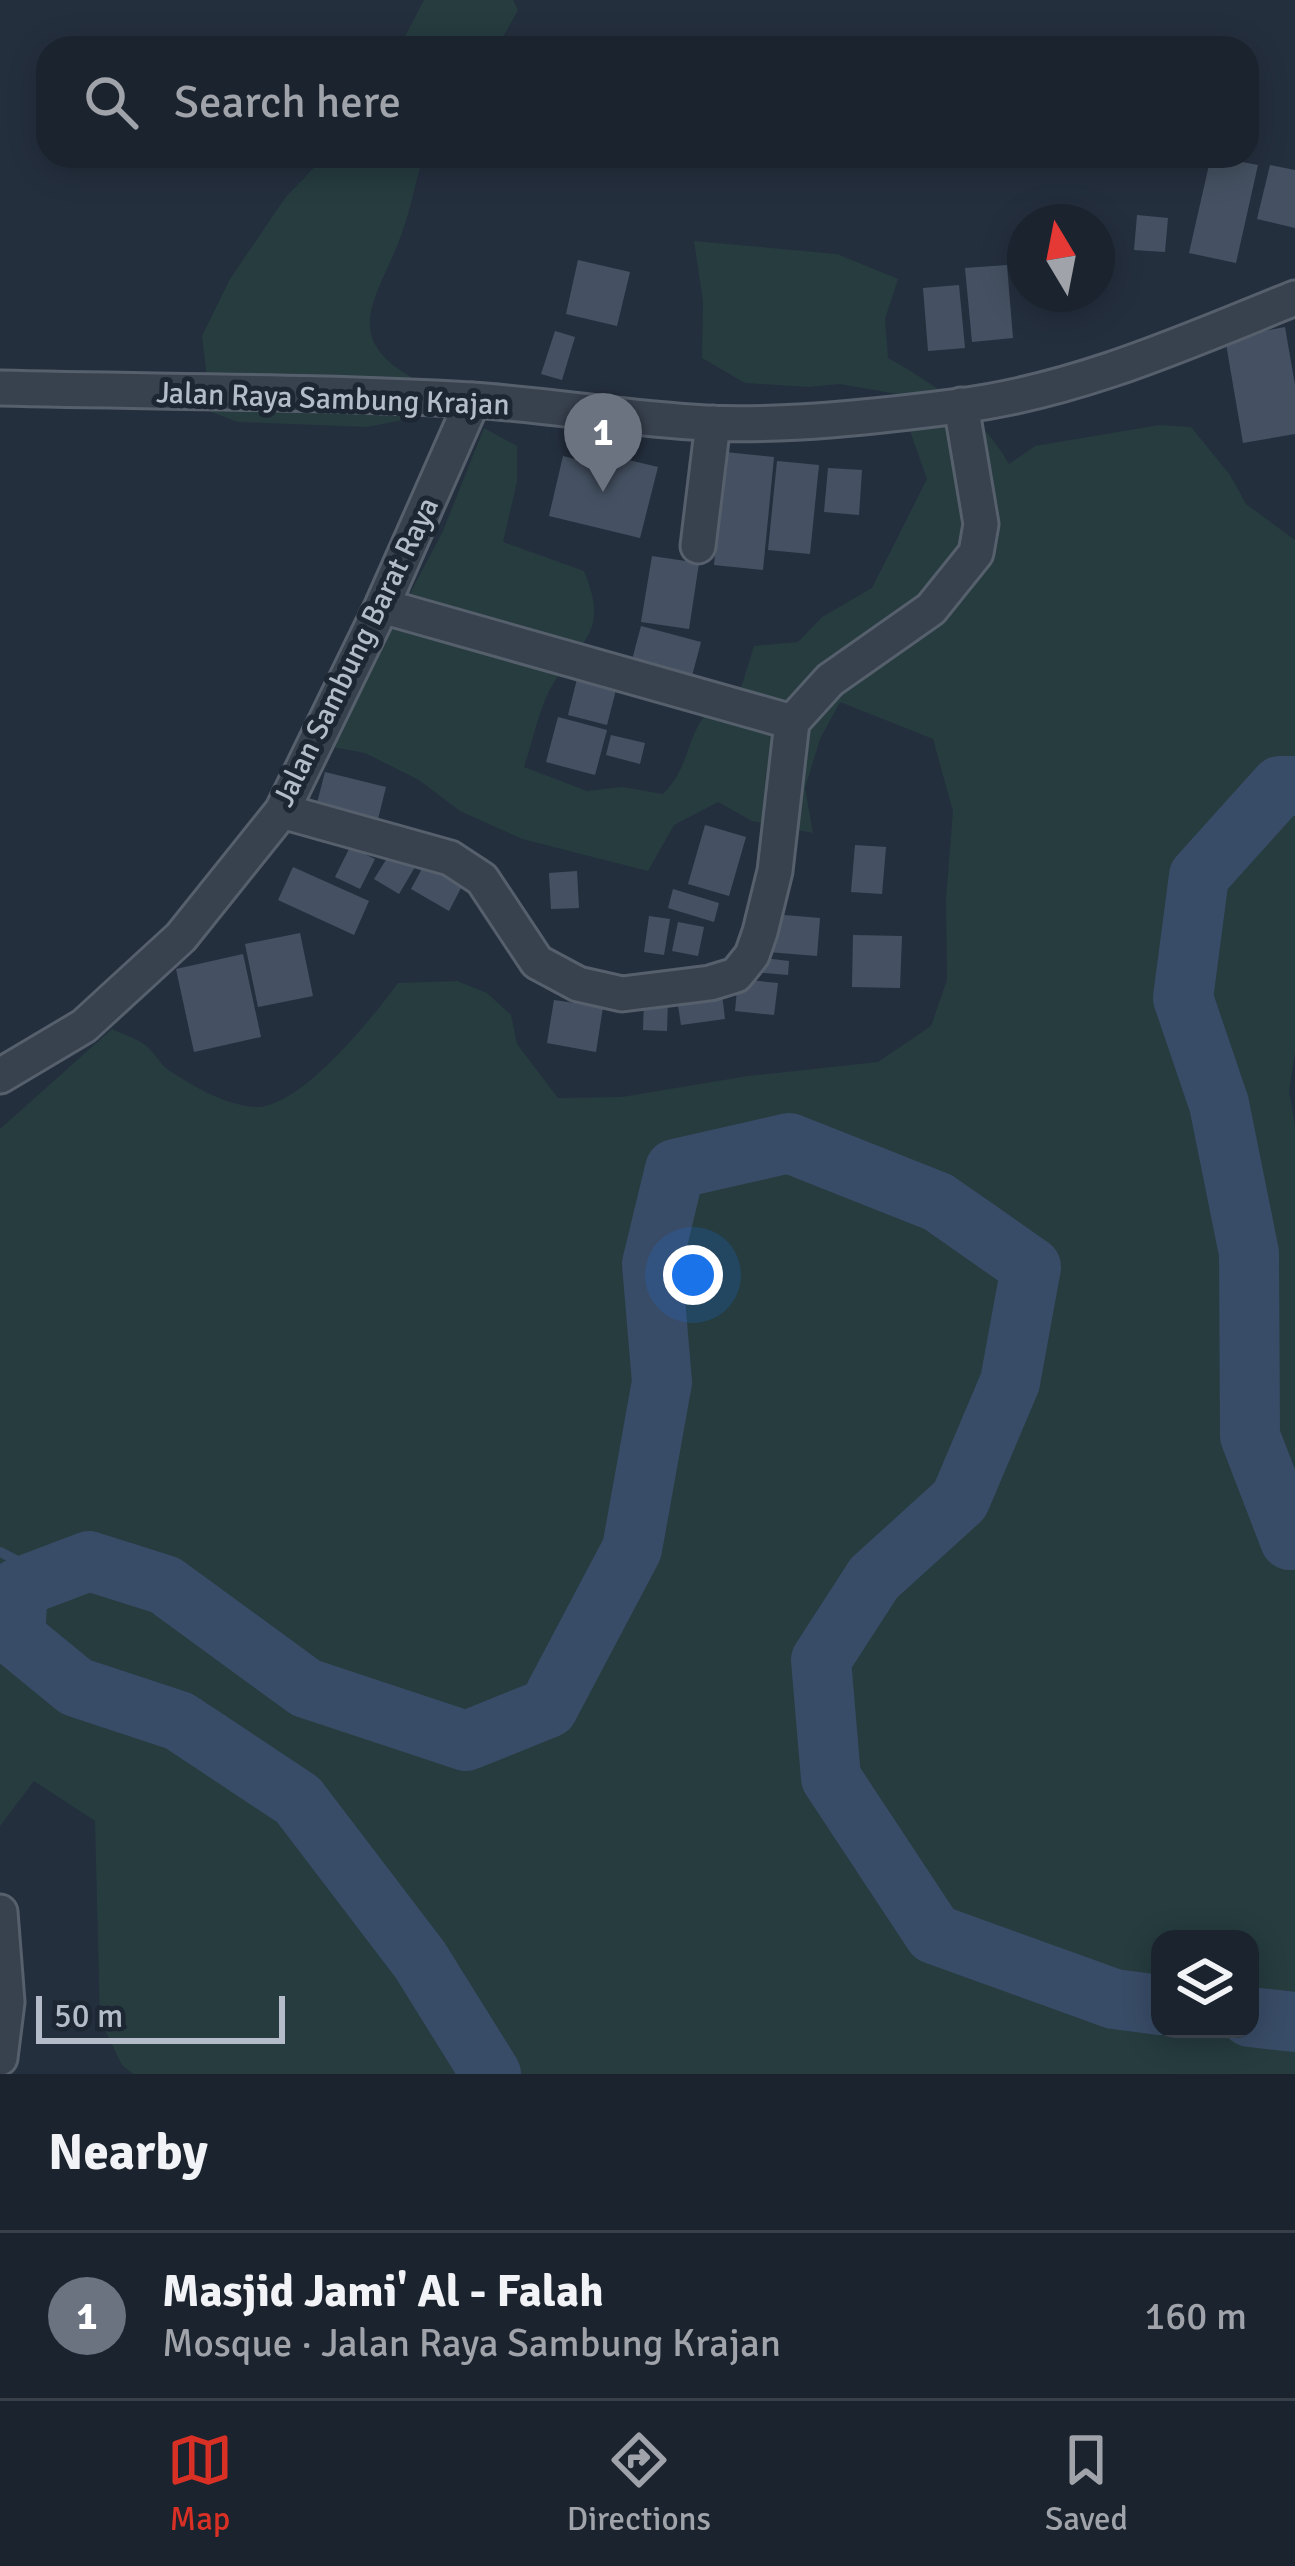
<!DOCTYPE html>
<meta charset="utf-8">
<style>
:root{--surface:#1b232e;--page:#282f3a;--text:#f1f3f6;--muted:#a0a4aa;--line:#39404a;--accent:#d93025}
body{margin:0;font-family:Signika,sans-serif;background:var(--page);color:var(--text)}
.controls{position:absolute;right:36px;bottom:36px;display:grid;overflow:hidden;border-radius:24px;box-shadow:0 6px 30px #0003}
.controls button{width:108px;height:108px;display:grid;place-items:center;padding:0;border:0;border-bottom:3px solid var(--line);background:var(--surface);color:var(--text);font:60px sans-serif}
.compass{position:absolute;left:1007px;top:204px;width:108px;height:108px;border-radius:50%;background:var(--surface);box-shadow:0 6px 30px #0003;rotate:350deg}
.scale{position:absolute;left:36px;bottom:30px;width:249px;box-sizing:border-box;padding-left:12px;border:6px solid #b4bcc9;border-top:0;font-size:33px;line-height:42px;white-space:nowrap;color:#b4bcc9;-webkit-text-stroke:9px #1d2633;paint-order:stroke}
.you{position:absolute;left:693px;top:1275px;width:42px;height:42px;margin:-30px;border:9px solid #fff;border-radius:50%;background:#1a73e8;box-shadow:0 0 0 18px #1a73e833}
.badge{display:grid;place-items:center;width:78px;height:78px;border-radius:50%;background:var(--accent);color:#fff;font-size:39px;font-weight:700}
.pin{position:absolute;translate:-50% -99px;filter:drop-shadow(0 3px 6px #0008)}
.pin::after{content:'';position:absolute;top:63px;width:42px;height:36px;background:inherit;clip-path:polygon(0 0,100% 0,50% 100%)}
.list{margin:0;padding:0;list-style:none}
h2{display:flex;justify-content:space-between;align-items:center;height:156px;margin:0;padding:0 48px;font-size:51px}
h2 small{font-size:39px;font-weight:400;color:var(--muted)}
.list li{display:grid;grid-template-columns:78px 1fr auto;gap:36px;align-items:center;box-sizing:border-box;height:168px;padding:0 48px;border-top:3px solid var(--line)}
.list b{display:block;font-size:45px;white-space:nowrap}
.list p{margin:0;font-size:39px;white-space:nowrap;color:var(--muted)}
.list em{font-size:39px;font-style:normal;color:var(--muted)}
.icon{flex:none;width:66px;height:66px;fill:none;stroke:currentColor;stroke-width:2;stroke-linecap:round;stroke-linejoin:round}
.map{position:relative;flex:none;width:1295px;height:2074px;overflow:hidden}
.search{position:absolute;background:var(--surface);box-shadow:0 6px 30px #0003;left:36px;right:36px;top:36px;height:132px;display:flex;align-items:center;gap:30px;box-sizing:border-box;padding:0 42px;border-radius:36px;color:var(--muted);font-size:45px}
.sheet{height:324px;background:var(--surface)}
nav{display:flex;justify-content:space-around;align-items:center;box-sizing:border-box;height:168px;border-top:3px solid var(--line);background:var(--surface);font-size:33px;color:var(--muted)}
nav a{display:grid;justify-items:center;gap:6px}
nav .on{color:var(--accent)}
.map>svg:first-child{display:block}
</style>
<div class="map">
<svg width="1295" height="2074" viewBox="0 0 1295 2074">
<rect width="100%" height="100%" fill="#242f3e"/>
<path fill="#263c3f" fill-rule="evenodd" d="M424 0H513L518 10 497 48H399Z
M325 156H423C415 185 409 217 397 246 373 304 343 340 415 379L413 407 402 420 367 427 238 422 211 412 202 336 230 279 285 198Z
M694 241 837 254 898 279 885 319 888 358C935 384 983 417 1009 464L1035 446 1159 425 1191 427 1230 475 1246 504 1295 540V1053L1289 1091 1295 1126V2074H133L122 2065 100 2020 95 1821 34 1781 0 1826V1129L112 1029C122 1034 136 1038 145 1045 155 1052 160 1065 170 1071 194 1087 226 1105 255 1107 300 1109 373 1017 398 983L457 981 487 993 511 1015 517 1044 558 1098 622 1097 748 1076 878 1062 931 1026 947 980 946 899 953 811 933 739 840 702 820 739 805 788 813 833 752 821 718 802 674 825 648 871 522 839 460 811 419 780 365 753 333 747 352 703 443 531 484 428 517 446V482L503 542 584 571C610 634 581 638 553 684 539 707 533 741 524 767L587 791 622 787 663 794C700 757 678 719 741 688L754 646 798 642 822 617 872 588 927 479 897 394 840 384 808 387 745 383 702 358 703 301ZM1160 1939H1250V2029H1160Z"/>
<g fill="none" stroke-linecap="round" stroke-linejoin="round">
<path stroke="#394c67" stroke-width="10" d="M0 1552 49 1577"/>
<path stroke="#394c67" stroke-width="60" d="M1295 786H1280L1199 876 1183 998 1219 1104 1249 1253 1250 1436 1290 1540H1295
M1250 2017 1295 2022
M491 2074 420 1960 298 1800 179 1721 76 1687 15 1637 18 1588 89 1561 165 1585 306 1688 466 1741 548 1708 632 1549 662 1382 652 1264 675 1169 789 1143 938 1202 1031 1267 1010 1382 960 1500 874 1578 821 1660 831 1778 934 1934 1114 1999 1160 2005"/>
</g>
<path fill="#455162" d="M1211 156 1258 165 1236 263 1189 253Z
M1270 165 1295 170V228L1257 219Z
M1137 215 1168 218 1165 252 1134 250Z
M578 260 630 272 617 326 566 314Z
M1007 265 1013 338 972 342 965 268Z
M959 285 965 348 928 351 923 288Z
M1285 327 1295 385V434L1243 443 1225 338Z
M555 331 575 337 562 380 541 374Z
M725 452 774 457 763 570 714 565Z
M563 456 613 469 616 457 658 467 640 538 549 516Z
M777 461 819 465 810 554 768 550Z
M828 468 862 470 859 515 824 512Z
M652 556 699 563 689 629 641 622Z
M641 626 701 642 692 676 632 660Z
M579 671 618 682 607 725 568 715Z
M558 717 607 730 595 775 546 762Z
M611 735 645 743 640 764 606 755Z
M325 772 386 787 378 819 317 803Z
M705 825 746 837 729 896 688 884Z
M855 845 886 847 882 894 851 892Z
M350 847 375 859 360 889 335 877Z
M394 847 418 862 399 894 374 879Z
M424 865 462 886 449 911 411 889Z
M293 867 369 901 354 935 278 900Z
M577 871 579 908 551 909 549 873Z
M673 889 719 903 714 922 668 908Z
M772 914 820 918 817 956 768 952Z
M649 916 670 919 664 955 644 952Z
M678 922 704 927 698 956 672 951Z
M300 933 313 996 258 1007 245 944Z
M853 935 902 936 900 988 852 987Z
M243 954 261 1037 194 1052 176 969Z
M755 957 789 961 788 975 753 972Z
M738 979 778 983 774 1015 735 1011Z
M721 986 725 1019 681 1025 676 992Z
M554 1000 603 1007 596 1052 547 1043Z
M644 1000H668L667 1031 643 1030Z"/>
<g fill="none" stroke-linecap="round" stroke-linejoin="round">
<defs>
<path id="minor" d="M0 388C157 392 315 391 471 400 550 405 627 419 706 423 784 427 882 416 959 406 1077 391 1186 342 1295 298
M698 546 713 423
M382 606 792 722
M282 811 450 858 482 879 537 962 578 984 622 994 710 983 736 975 752 955 760 932 775 871 792 722 830 680 931 609 976 553 981 524 961 405
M0 1076 84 1026 181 937 282 811 382 606 473 400
M0 1912 7 2002 0 2058"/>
</defs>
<use href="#minor" stroke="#565f6c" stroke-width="39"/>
<use href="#minor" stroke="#38414e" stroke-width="33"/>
</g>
<g text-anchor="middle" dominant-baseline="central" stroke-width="10" stroke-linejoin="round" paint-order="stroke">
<g font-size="30" fill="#b4bcc9" stroke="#1d2633">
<text transform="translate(333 399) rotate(2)">Jalan Raya Sambung Krajan</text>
<text transform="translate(356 652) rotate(-64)">Jalan Sambung Barat Raya</text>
</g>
</g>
</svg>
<div class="controls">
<button><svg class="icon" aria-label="layers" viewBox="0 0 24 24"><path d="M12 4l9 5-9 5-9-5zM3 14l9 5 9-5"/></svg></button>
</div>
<svg class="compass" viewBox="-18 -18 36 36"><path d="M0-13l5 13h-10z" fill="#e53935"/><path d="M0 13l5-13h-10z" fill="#a0a4aa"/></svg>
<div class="scale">50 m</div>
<div class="you"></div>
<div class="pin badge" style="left:603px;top:492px;background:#6b7280">1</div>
<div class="search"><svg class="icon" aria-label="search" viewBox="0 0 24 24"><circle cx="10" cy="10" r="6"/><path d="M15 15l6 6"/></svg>Search here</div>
</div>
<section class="sheet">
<h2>Nearby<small></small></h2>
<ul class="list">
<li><span class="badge" style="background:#6b7280">1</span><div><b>Masjid Jami' Al - Falah</b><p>Mosque · Jalan Raya Sambung Krajan</p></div><em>160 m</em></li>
</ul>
</section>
<nav>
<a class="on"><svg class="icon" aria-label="map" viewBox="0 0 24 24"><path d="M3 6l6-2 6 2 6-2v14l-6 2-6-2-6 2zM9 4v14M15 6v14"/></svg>Map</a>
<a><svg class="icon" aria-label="directions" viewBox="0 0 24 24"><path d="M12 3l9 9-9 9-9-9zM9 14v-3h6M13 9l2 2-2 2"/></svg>Directions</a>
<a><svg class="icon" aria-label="saved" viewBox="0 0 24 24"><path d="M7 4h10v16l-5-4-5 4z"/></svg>Saved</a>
</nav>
